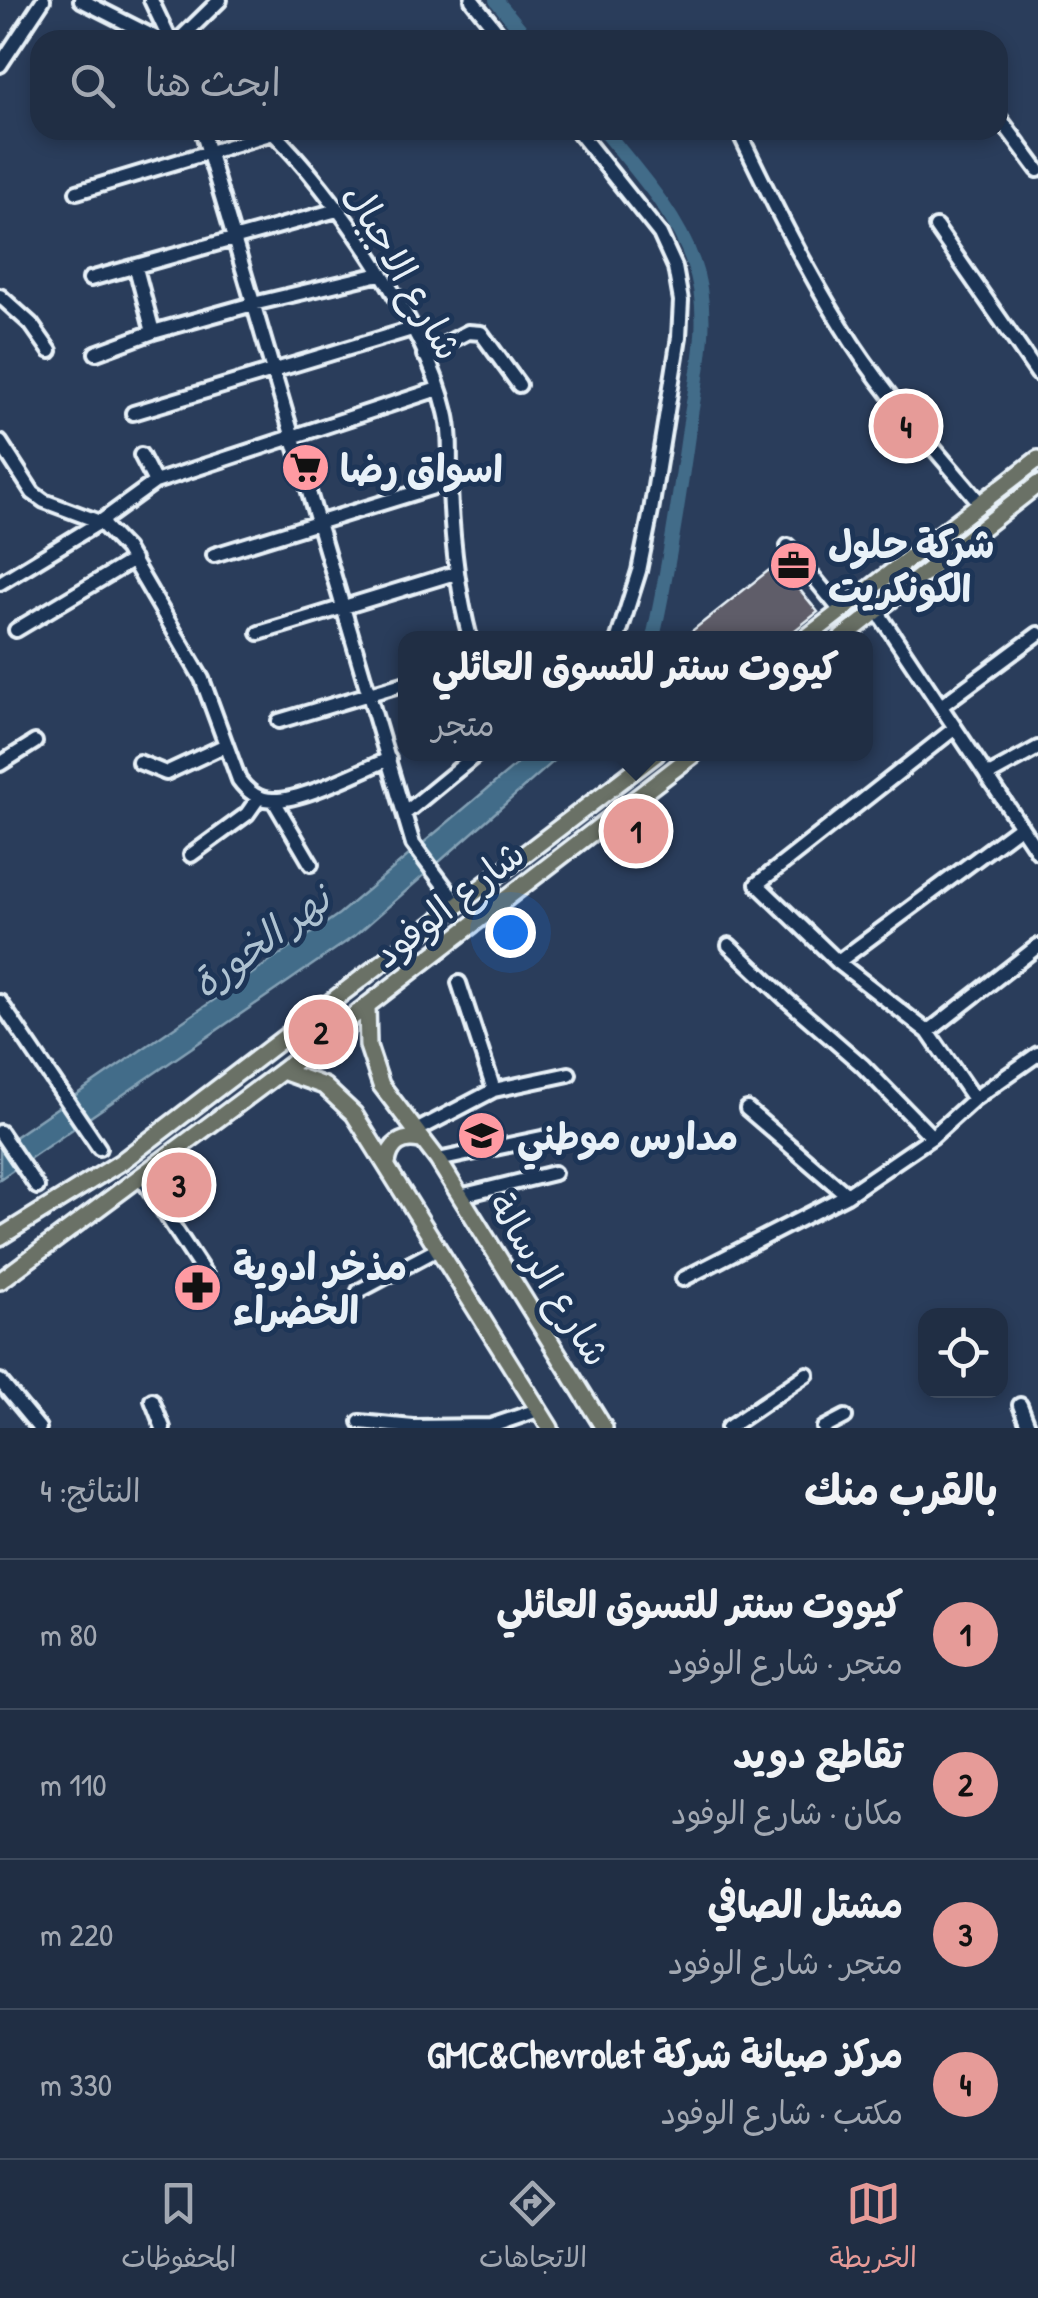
<!DOCTYPE html>
<html lang="ar">
<meta charset="utf-8">
<style>
:root{--surface:#202e44;--page:#28364b;--text:#f1f3f6;--muted:#a2a8b2;--line:#3d4a5d;--accent:#e69b98}
body{margin:0;font-family:"Patrick Hand","Playpen Sans Arabic",sans-serif;background:var(--page);color:var(--text);direction:rtl}
.controls{position:absolute;right:30px;bottom:30px;display:grid;overflow:hidden;border-radius:20px;box-shadow:0 5px 15px #0003}
.controls button{width:90px;height:90px;display:grid;place-items:center;padding:0;border:0;border-bottom:2px solid var(--line);background:var(--surface);color:var(--text);font:50px sans-serif}
.you{position:absolute;left:510px;top:932px;width:35px;height:35px;margin:-25px;border:8px solid #fff;border-radius:50%;background:#1a73e8;box-shadow:0 0 0 15px #1a73e833}
.badge{display:grid;place-items:center;width:65px;height:65px;border-radius:50%;background:var(--accent);color:#111;font-size:32px;font-weight:700}
.pin{position:absolute;translate:-50% -50%;border:5px solid #fff;box-shadow:0 2px 10px #0006}
.popup{position:absolute;left:398px;top:631px;width:475px;height:130px;box-sizing:border-box;display:grid;place-content:center;border-radius:20px;background:var(--surface);filter:drop-shadow(0 2px 8px #0005);font-size:32px;white-space:nowrap;color:var(--muted)}
.popup b{font-size:38px;color:var(--text)}
.popup::after{content:'';position:absolute;left:50%;top:100%;margin-left:-20px;border:20px solid transparent;border-top-color:var(--surface)}
.list{margin:0;padding:0;list-style:none}
h2{display:flex;justify-content:space-between;align-items:center;height:130px;margin:0;padding:0 40px;font-size:42px}
h2 small{font-size:32px;font-weight:400;color:var(--muted)}
.list li{display:grid;grid-template-columns:65px 1fr auto;gap:30px;align-items:center;box-sizing:border-box;height:150px;padding:0 40px;border-top:2px solid var(--line)}
.list b{display:block;font-size:38px;white-space:nowrap}
.list p{margin:0;font-size:32px;white-space:nowrap;color:var(--muted)}
.list em{font-size:32px;font-style:normal;color:var(--muted)}
.icon{flex:none;width:55px;height:55px;fill:none;stroke:currentColor;stroke-width:2;stroke-linecap:round;stroke-linejoin:round}
.map{position:relative;flex:none;width:1038px;height:1428px;overflow:hidden;direction:ltr}
.search{position:absolute;background:var(--surface);box-shadow:0 5px 15px #0003;left:30px;right:30px;top:30px;height:110px;display:flex;align-items:center;gap:25px;box-sizing:border-box;padding:0 35px;border-radius:30px;color:var(--muted);font-size:38px}
.sheet{height:730px;background:var(--surface)}
nav{display:flex;justify-content:space-around;align-items:center;box-sizing:border-box;height:140px;border-top:2px solid var(--line);background:var(--surface);font-size:28px;color:var(--muted)}
nav a{display:grid;justify-items:center;gap:5px}
nav .on{color:var(--accent)}
.map>svg:first-child{display:block}
</style>
<div class="map">
<svg width="1038" height="1428" viewBox="0 0 1038 1428">
<rect width="100%" height="100%" fill="#2a3d5b"/>
<filter id="ink" filterUnits="userSpaceOnUse"><feTurbulence type="fractalNoise" baseFrequency=".01" numOctaves="2"/><feDisplacementMap in="SourceGraphic" scale="20" xChannelSelector="R" yChannelSelector="G"/><feConvolveMatrix kernelMatrix="1 2 1 2 8 2 1 2 1" color-interpolation-filters="sRGB"/></filter>
<g filter="url(#ink)">
<path fill="#426c89" stroke="#84a1b5" stroke-width="2.5" d="M529 754H562L356 935 0 1179V1147L339 914Z"/>
<g fill="none" stroke-linecap="round" stroke-linejoin="round">
<path stroke="#426c89" stroke-width="14" d="M496 0 529 40
M604 130C636 170 676 213 693 262 712 313 698 369 690 421 680 494 669 566 653 638"/>
</g>
<path fill="#5e5d69" stroke="#e8f1f8" stroke-width="2.5" d="M778 563 818 612 785 638H683Z"/>
<g fill="none" stroke-linecap="round" stroke-linejoin="round">
<defs>
<path id="minor" d="M81 0 160 40
M151 0 170 40
M472 0 504 40
M179 40 220 0
M0 65 43 0
M998 116 1038 170
M202 130 413 844 457 903
M270 130C333 190 426 327 446 412 452 436 449 463 450 488 452 540 457 589 470 638
M577 130 660 234 675 267 681 301 679 337 651 511 639 571 618 638
M738 130C770 197 803 264 842 327 881 391 933 446 980 503
M77 192 273 133
M936 227 1038 374
M136 268 153 332 253 304 380 274
M90 279 337 210
M0 296 31 324 50 351
M96 353 153 332
M424 355 468 332 481 333 519 385
M133 413 412 329
M0 442 33 493 44 501 100 522 126 549 202 679 239 780C247 791 258 800 273 800 302 801 360 771 389 759
M141 455 155 482
M788 546 841 611
M214 555 450 482
M0 583 100 522 155 482 438 389
M877 611 1038 852
M16 630 133 560
M259 633 455 573
M941 706 1038 634
M279 721 406 683
M955 728 757 884 838 962 928 1032 974 1099
M139 762 166 773 226 745
M0 764 35 742
M987 776 1038 748
M274 801 311 864
M404 814 477 754
M191 855 247 814 259 797
M729 945 787 1000 862 1065 932 1137
M838 962 1021 826
M459 983 494 1090
M0 1002 99 1148
M928 1032 1038 946
M747 1109 847 1195
M0 1132 37 1187
M414 1132 494 1090 569 1074
M438 1160 556 1135
M141 1177 212 1285
M460 1196 554 1173
M683 1279 847 1195 932 1137 974 1099 1038 1054
M359 1291 436 1250
M0 1381 39 1428
M152 1400 163 1428
M1020 1405 1029 1428
M360 1422 413 1427 491 1426 538 1410
M728 1428 807 1374
M824 1428 845 1417"/>
<path id="major" d="M806 638 1038 459
M842 638 1038 484
M367 1006 368 1046 381 1085 438 1160 604 1428
M282 1071 324 1086 354 1114 550 1428
M387 1163C390 1144 402 1136 420 1140
M0 1237 121 1162 656 754
M0 1281 282 1071 694 754"/>
</defs>
<use href="#minor" stroke="#e8f1f8" stroke-width="20"/>
<use href="#major" stroke="#e8f1f8" stroke-width="22"/>
<use href="#minor" stroke="#1d3557" stroke-width="12"/>
<use href="#major" stroke="#6a7166" stroke-width="15"/>
</g>
</g>
<defs>
<symbol id="supermarket-disc" viewBox="-11 -11 22 22"><circle r="9.5" fill="#ff9aa2" stroke="#1d3557"/><path d="M-6-5.5h2.5l.6 2H6L4.5 2H-2.5L-4.4-4H-6ZM-1.5 3.2a1.3 1.3 0 1 0 .1 0ZM3 3.2a1.3 1.3 0 1 0 .1 0Z" fill="#111"/></symbol>
<symbol id="office-disc" viewBox="-11 -11 22 22"><circle r="9.5" fill="#ff9aa2" stroke="#1d3557"/><path d="M-6-3h4V-5.5h4V-3h4V5H-6ZM-1-4.5V-3h2v-1.5ZM-6 0V1H6V0Z" fill="#111"/></symbol>
<symbol id="school-disc" viewBox="-11 -11 22 22"><circle r="9.5" fill="#ff9aa2" stroke="#1d3557"/><path d="M0-5L7-2L0 1L-7-2ZM-4 1L0 2.5L4 1V4Q0 6-4 4Z" fill="#111"/></symbol>
<symbol id="pharmacy-disc" viewBox="-11 -11 22 22"><circle r="9.5" fill="#ff9aa2" stroke="#1d3557"/><path d="M-2-6h4v4h4v4h-4v4h-4v-4h-4v-4h4Z" fill="#111"/></symbol>
</defs>
<g fill-rule="evenodd">
<use href="#supermarket-disc" x="278" y="440" width="55" height="55"/>
<use href="#office-disc" x="766" y="538" width="55" height="55"/>
<use href="#school-disc" x="454" y="1108" width="55" height="55"/>
<use href="#pharmacy-disc" x="170" y="1260" width="55" height="55"/>
</g>
<g text-anchor="middle" dominant-baseline="central" stroke-width="10" stroke-linejoin="round" paint-order="stroke">
<g font-size="38" fill="#e8f1f8" stroke="#1d3557">
<text transform="translate(404 271) rotate(60)">شارع الاجبال</text>
<text transform="translate(448 903) rotate(-38)">شارع الوفود</text>
<text transform="translate(550 1279) rotate(58)">شارع الرسالة</text>
</g>
<g font-size="38" font-weight="bold" fill="#e8f1f8" stroke="#1d3557" text-anchor="start">
<text x="340" y="468">اسواق رضا</text>
<text x="828" y="544">شركة حلول<tspan x="828" dy="44">الكونكريت</tspan></text>
<text x="517" y="1136">مدارس موطني</text>
<text x="233" y="1266">مذخر ادوية<tspan x="233" dy="44">الخضراء</tspan></text>
</g>
<g font-size="40" font-style="italic" fill="#aec2d1" stroke="#1d3557">
<text transform="translate(260 940) rotate(-36)">نهر الخورة</text>
</g>
</g>
</svg>
<div class="controls">
<button><svg class="icon" aria-label="locate" viewBox="0 0 24 24"><circle cx="12" cy="12" r="6"/><path d="M12 2v4M12 18v4M2 12h4M18 12h4"/></svg></button>
</div>
<div class="you"></div>
<div class="pin badge" style="left:636px;top:831px">1</div>
<div class="popup"><b>كيووت سنتر للتسوق العائلي</b>متجر</div>
<div class="pin badge" style="left:321px;top:1032px">2</div>
<div class="pin badge" style="left:179px;top:1185px">3</div>
<div class="pin badge" style="left:906px;top:426px">4</div>
<div class="search"><svg class="icon" aria-label="search" viewBox="0 0 24 24"><circle cx="10" cy="10" r="6"/><path d="M15 15l6 6"/></svg>ابحث هنا</div>
</div>
<section class="sheet">
<h2>بالقرب منك<small>النتائج: 4</small></h2>
<ul class="list">
<li><span class="badge">1</span><div><b>كيووت سنتر للتسوق العائلي</b><p>متجر · شارع الوفود</p></div><em>80 m</em></li>
<li><span class="badge">2</span><div><b>تقاطع دويد</b><p>مكان · شارع الوفود</p></div><em>110 m</em></li>
<li><span class="badge">3</span><div><b>مشتل الصافي</b><p>متجر · شارع الوفود</p></div><em>220 m</em></li>
<li><span class="badge">4</span><div><b>مركز صيانة شركة GMC&amp;Chevrolet</b><p>مكتب · شارع الوفود</p></div><em>330 m</em></li>
</ul>
</section>
<nav>
<a class="on"><svg class="icon" aria-label="map" viewBox="0 0 24 24"><path d="M3 6l6-2 6 2 6-2v14l-6 2-6-2-6 2zM9 4v14M15 6v14"/></svg>الخريطة</a>
<a><svg class="icon" aria-label="directions" viewBox="0 0 24 24"><path d="M12 3l9 9-9 9-9-9zM9 14v-3h6M13 9l2 2-2 2"/></svg>الاتجاهات</a>
<a><svg class="icon" aria-label="saved" viewBox="0 0 24 24"><path d="M7 4h10v16l-5-4-5 4z"/></svg>المحفوظات</a>
</nav>
